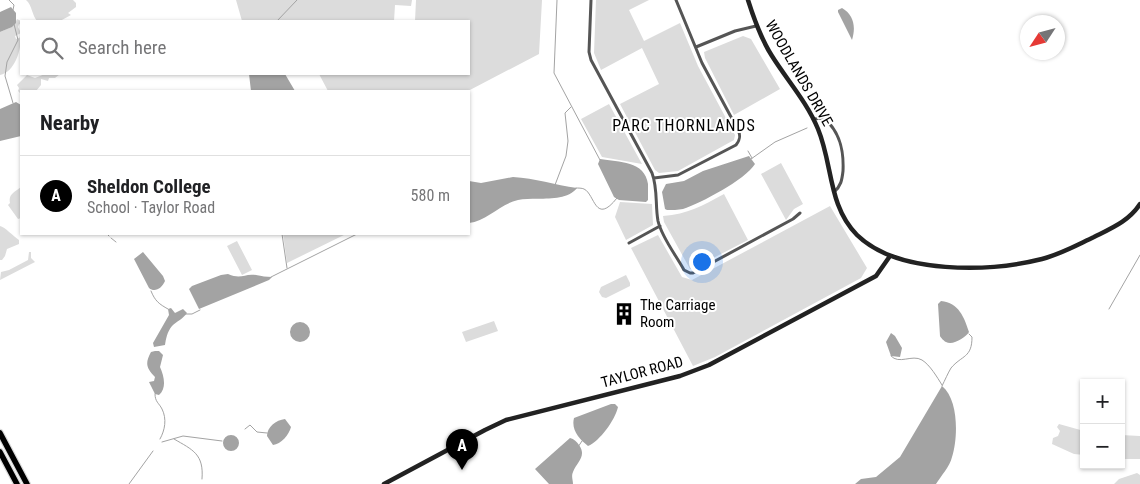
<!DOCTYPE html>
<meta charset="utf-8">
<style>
:root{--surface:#fff;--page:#f6f6f6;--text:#202124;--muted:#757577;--line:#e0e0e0;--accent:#000}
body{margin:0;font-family:"Roboto Condensed",sans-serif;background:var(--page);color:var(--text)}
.controls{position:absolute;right:15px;bottom:15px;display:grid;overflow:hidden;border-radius:0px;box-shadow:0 1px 4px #0004}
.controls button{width:45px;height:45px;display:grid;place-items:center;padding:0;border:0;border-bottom:1px solid var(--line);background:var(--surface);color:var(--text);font:25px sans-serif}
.compass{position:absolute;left:1020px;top:15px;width:45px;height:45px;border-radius:50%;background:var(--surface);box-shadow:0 1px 4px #0004;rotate:234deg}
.you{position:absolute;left:701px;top:261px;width:18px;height:18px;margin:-12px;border:4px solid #fff;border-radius:50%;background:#1a73e8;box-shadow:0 0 0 8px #1a73e833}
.badge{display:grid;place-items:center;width:32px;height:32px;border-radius:50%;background:var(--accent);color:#fff;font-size:16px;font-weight:700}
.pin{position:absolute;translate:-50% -41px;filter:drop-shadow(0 1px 2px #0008)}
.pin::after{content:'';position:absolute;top:26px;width:18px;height:15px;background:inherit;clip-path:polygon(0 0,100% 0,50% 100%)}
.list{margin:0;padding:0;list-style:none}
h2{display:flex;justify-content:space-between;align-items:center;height:65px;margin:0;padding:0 20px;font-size:21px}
h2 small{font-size:16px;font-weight:400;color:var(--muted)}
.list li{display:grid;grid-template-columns:32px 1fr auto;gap:15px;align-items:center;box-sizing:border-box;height:80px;padding:0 20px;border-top:1px solid var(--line)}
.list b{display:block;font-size:19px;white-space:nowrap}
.list p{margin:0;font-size:16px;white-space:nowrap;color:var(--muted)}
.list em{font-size:16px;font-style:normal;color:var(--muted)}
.icon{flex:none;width:28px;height:28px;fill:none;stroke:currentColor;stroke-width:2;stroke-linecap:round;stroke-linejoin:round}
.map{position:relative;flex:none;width:1140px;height:484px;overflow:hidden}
.search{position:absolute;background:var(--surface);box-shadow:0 1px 4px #0004;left:20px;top:20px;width:450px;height:55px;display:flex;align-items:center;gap:12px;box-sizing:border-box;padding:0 18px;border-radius:0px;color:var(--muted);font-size:19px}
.panel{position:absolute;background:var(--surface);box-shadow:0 1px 4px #0004;left:20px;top:90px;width:450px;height:145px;border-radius:0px}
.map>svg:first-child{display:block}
</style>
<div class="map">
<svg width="1140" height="484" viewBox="0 0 1140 484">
<rect width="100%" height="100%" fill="#fff"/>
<path fill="#dcdcdc" d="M26 0H73L76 3V7L68 13 71 15 60 21H37C32 15 32 5 26 0Z
M236 0H412L411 6 395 5 394 21H242Z
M416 0H542L539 54 468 91H328L319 74H469V21H415Z
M596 0H649L629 10 644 41 680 23 698 66 735 135 734 140 678 171 659 173 655 170 620 104 659 84 642 48 601 70 594 53Z
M17 19 21 21V25L19 24 18 27 21 33 15 36 16 39 21 37C21 50 15 72 0 75V32C7 29 14 27 17 19Z
M743 36 751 39 780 89 734 115 705 58 704 52Z
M45 74H60L55 78H49L48 81 41 79V85L36 91H21V94L18 91 19 88 17 85 27 75 35 78Z
M609 104 642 164 602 157 581 119Z
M781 163 803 204 794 209 786 220 761 174Z
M21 187V218L18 219 8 205 10 203C8 194 15 192 21 187Z
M724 194 748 240 692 269H690L664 222 663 216C688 214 702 206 724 194Z
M620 202 652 204 653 225 626 240 615 217Z
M830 206 867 268 861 278 715 357 693 366 631 248 658 235 682 277 692 280Z
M0 226C5 227 13 236 19 240V244L7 249 5 256 2 260H0Z
M283 234H346L287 263Z
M237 241 252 270 242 275 227 246Z
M29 252H31V258L35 262 0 280 1 272 9 270 28 260Z
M626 275 630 283V286L606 298 602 297 599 292 601 287Z
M494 321 498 331 466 342 462 332Z
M1059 424 1084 431V455L1074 454 1052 444 1053 438 1058 436 1060 431 1057 427Z
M1121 435 1140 436V459H1121Z
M1137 473 1140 475V484H1114L1119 479Z"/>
<path fill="#a3a3a3" d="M11 7 16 13V23L12 27 0 32V12Z
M842 8C854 15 856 27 852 40L838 12V10Z
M249 74H285L295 91H251Z
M16 102 21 105V136L0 141V109Z
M749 156 755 164C745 180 701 203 683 209 678 210 672 210 667 210L665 209 662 192 666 184 684 181 703 171Z
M600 159C619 162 645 161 648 184 648 190 648 195 648 200L646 202 619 200 614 197 598 164Z
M513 177C535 178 555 185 577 188 564 204 535 196 518 200 500 204 487 221 469 223V181L481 183Z
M143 252 163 276 165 281C162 288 155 293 149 288L134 259Z
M228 274C242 280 244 273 256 275 262 276 266 277 272 277L269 280 199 309 189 289 192 286 221 275Z
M941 301C959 303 964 317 969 332 966 337 953 346 946 342 945 342 940 337 940 336L938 304Z
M171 308 175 313 183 309 187 313C183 319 177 321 172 326 167 332 166 339 165 345L154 347 153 343 169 315 168 309Z
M290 332a10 10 0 1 1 20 0a10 10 0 1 1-20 0Z
M891 333 895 336 902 348 900 357 891 356 886 342Z
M155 351H159L163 355 160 367C164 376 167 388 159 395L155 394 149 382 154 381 155 377C146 368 145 363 151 352Z
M942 386C959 400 958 438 952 457 950 466 941 476 936 484H855L861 479 876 477 900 457Z
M611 404H615L618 407C615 420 600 441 588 446 579 439 571 430 574 418Z
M285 419 291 427C289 435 281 444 273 445L267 436C267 427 276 420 285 419Z
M223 443a8 8 0 1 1 16 0a8 8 0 1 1-16 0Z
M570 438C574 439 577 442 579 445 587 456 577 462 573 472 571 476 573 480 573 484H549L535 469Z"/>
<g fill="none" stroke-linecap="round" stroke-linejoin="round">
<path stroke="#a3a3a3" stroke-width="1" d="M9 0 14 5 13 10
M557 0 554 73 600 160
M277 21 297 0
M13 103 5 76 7 62 18 40 14 24
M748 151 752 158
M751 159 775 142 807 128
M555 185 566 156 568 141 565 113 571 107
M576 188C578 188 582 188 584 189 595 194 595 226 617 198
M107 234 109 236
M282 234 287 268
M111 238 116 242
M271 277 357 234
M151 291C155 301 159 304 168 309
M1109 309 1140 255
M185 314H192L200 310
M891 356C899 365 912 354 922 360 930 365 937 377 942 385
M942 386C945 380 948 373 951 368 962 355 972 358 972 337L969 334
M155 394C155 402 159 403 162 409 167 419 165 430 160 439
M245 429 250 425 257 432 267 433
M174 439C193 450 204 454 202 479
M162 442 183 436 222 441
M578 447 582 441
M129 484 153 451"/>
<defs>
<path id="highway" d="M0 433 27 484
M0 452 17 484"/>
</defs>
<use href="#highway" stroke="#dbdbdb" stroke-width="8"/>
<path stroke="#555" stroke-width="3" d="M591 0 589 52 591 60 652 173C658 189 655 205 658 221 662 238 676 255 684 270L690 273H693L793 219 800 213
M696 47 735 31 756 26
M813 119 824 118C840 132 844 150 843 171 842 180 841 186 834 192
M654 178 678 175 736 145C740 140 741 136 738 130L702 63 676 0
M629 243 660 226"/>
<path stroke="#222" stroke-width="4.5" d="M748 0C754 19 761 39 772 56 787 80 807 102 818 129 833 165 828 206 857 235 898 275 990 272 1042 259 1061 254 1077 245 1094 237 1112 228 1129 221 1140 204
M384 484 485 430 506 420 680 376 709 365 876 276 890 256"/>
<use href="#highway" stroke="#000" stroke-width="5.5"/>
</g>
<defs>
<symbol id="building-bare" viewBox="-9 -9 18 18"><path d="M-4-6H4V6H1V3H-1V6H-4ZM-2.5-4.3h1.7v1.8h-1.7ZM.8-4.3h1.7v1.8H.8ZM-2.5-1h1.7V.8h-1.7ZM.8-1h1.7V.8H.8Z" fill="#000" stroke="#fff" stroke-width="2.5" paint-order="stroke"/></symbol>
</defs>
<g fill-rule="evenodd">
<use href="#building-bare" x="608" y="298" width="32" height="32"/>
</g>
<g text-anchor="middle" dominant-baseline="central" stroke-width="4" stroke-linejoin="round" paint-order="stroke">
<g font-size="15" fill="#000" stroke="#fff">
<text transform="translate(799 73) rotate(60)">WOODLANDS DRIVE</text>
<text transform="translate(642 372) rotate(-15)">TAYLOR ROAD</text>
</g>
<g font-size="15" fill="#000" stroke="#fff" text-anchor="start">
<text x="640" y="305">The Carriage<tspan x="640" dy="17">Room</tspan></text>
</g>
<g font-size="16" letter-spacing="1" fill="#000" stroke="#fff">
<text x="684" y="125">PARC THORNLANDS</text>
</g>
</g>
</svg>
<div class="controls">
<button>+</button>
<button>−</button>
</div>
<svg class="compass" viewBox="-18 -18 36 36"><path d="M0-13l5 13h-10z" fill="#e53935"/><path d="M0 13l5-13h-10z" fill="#757577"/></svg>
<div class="you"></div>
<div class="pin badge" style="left:462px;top:470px">A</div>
<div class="search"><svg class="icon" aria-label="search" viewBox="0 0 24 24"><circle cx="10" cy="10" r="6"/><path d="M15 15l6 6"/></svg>Search here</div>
<section class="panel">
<h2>Nearby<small></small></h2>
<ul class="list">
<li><span class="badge">A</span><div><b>Sheldon College</b><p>School · Taylor Road</p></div><em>580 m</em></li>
</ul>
</section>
</div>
